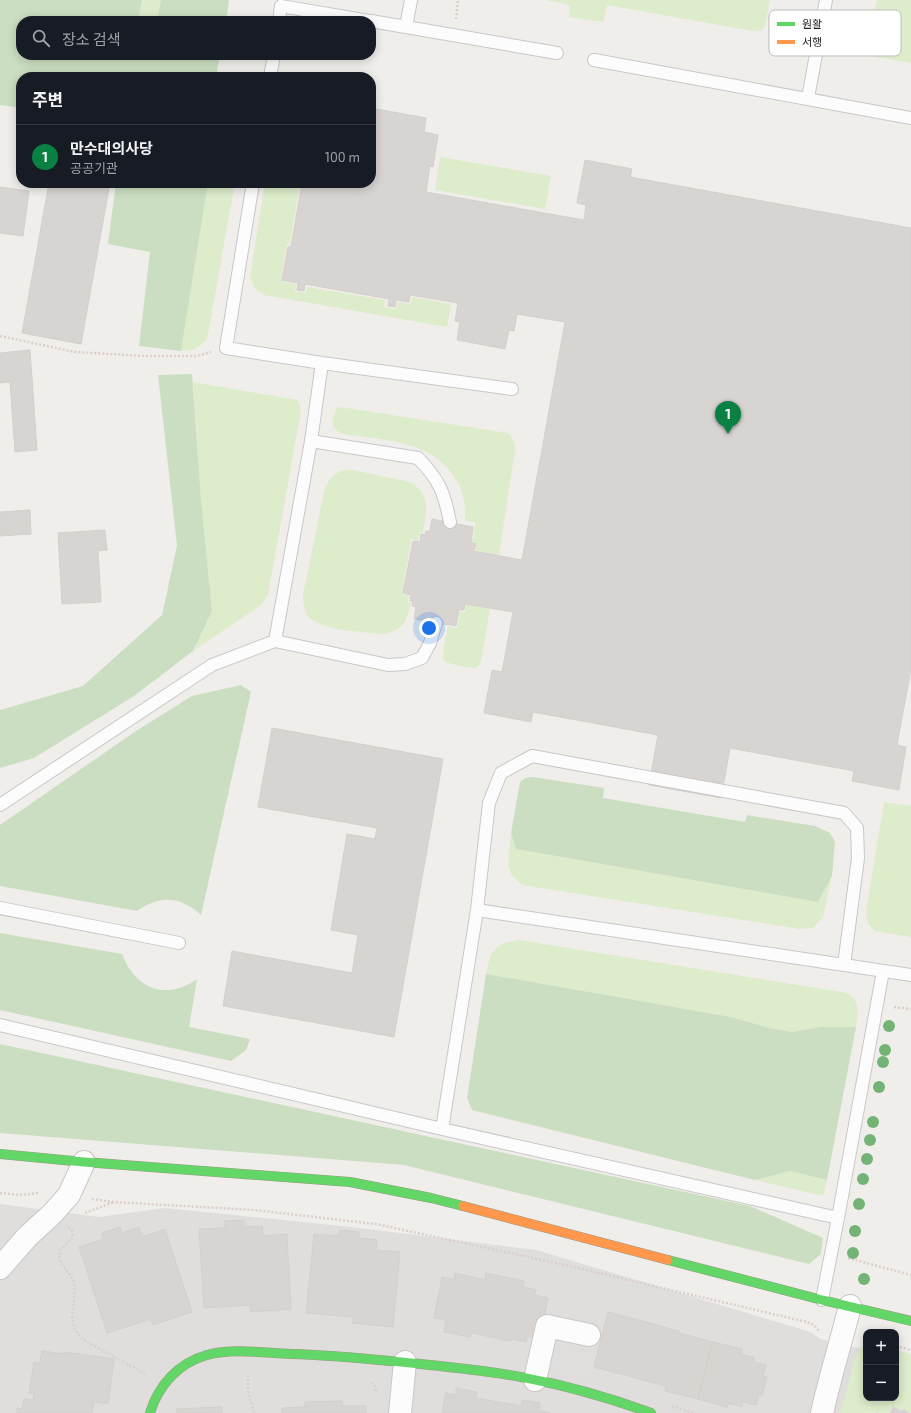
<!DOCTYPE html>
<html lang="ko">
<meta charset="utf-8">
<style>
:root{--surface:#171b24;--page:#242831;--text:#f1f3f6;--muted:#9ea1a6;--line:#363941;--accent:#0b8043}
body{margin:0;font-family:"Exo 2","Noto Sans KR",sans-serif;background:var(--page);color:var(--text)}
.controls{position:absolute;right:12px;bottom:12px;display:grid;overflow:hidden;border-radius:8px;box-shadow:0 2px 10px #0003}
.controls button{width:36px;height:36px;display:grid;place-items:center;padding:0;border:0;border-bottom:1px solid var(--line);background:var(--surface);color:var(--text);font:20px sans-serif}
.you{position:absolute;left:429px;top:628px;width:14px;height:14px;margin:-10px;border:3px solid #fff;border-radius:50%;background:#1a73e8;box-shadow:0 0 0 6px #1a73e833}
.badge{display:grid;place-items:center;width:26px;height:26px;border-radius:50%;background:var(--accent);color:#fff;font-size:13px;font-weight:700}
.pin{position:absolute;translate:-50% -33px;filter:drop-shadow(0 1px 2px #0008)}
.pin::after{content:'';position:absolute;top:21px;width:14px;height:12px;background:inherit;clip-path:polygon(0 0,100% 0,50% 100%)}
.list{margin:0;padding:0;list-style:none}
h2{display:flex;justify-content:space-between;align-items:center;height:52px;margin:0;padding:0 16px;font-size:17px}
h2 small{font-size:13px;font-weight:400;color:var(--muted)}
.list li{display:grid;grid-template-columns:26px 1fr auto;gap:12px;align-items:center;box-sizing:border-box;height:64px;padding:0 16px;border-top:1px solid var(--line)}
.list b{display:block;font-size:15px;white-space:nowrap}
.list p{margin:0;font-size:13px;white-space:nowrap;color:var(--muted)}
.list em{font-size:13px;font-style:normal;color:var(--muted)}
.icon{flex:none;width:22px;height:22px;fill:none;stroke:currentColor;stroke-width:2;stroke-linecap:round;stroke-linejoin:round}
.map{position:relative;flex:none;width:911px;height:1413px;overflow:hidden}
.search{position:absolute;background:var(--surface);box-shadow:0 2px 10px #0003;left:16px;top:16px;width:360px;height:44px;display:flex;align-items:center;gap:10px;box-sizing:border-box;padding:0 14px;border-radius:16px;color:var(--muted);font-size:15px}
.panel{position:absolute;background:var(--surface);box-shadow:0 2px 10px #0003;left:16px;top:72px;width:360px;height:116px;border-radius:16px}
.map>svg:first-child{display:block}
</style>
<div class="map">
<svg width="911" height="1413" viewBox="0 0 911 1413">
<rect width="100%" height="100%" fill="#f0eeeb"/>
<path fill="#dfdedc" d="M0 1204 99 1217 165 1208 351 1227 536 1250 811 1332 820 1339 862 1349 866 1398H896L911 1413H0Z"/>
<path fill="#ddeccb" d="M142 0H161L157 21H138Z
M546 0H770L765 26 761 31H752L607 5 603 22 569 17 570 6 566 4Z
M877 0H911V63L876 57 867 54Z
M440 157 551 176 545 209 435 190Z
M208 183H235L207 340 194 350 181 351Z
M265 183H300L290 244H287L281 281 296 284 295 291 306 293 307 287 385 300 384 307 396 309 398 302 411 304 412 297 451 304 447 327 264 295C255 290 252 286 250 276Z
M193 382 297 400 300 404 301 411 268 595 261 605 193 651 212 611 201 500Z
M340 407 508 433C514 438 515 444 515 451L499 555 476 550 477 544 472 543 475 522 465 521C466 508 464 496 459 485 437 440 386 441 344 434 329 429 332 422 336 409Z
M344 470H353L410 482C432 495 426 511 423 533L420 532 418 541 411 539 402 594 409 596 408 602 411 603C407 621 404 630 384 634 366 632 319 631 308 616 304 610 303 602 303 595L325 487C330 478 334 474 344 470Z
M466 604 490 609 481 662C479 665 478 667 474 668 469 668 447 664 444 660 441 655 447 633 448 626L457 628 460 612H465Z
M884 802 911 806V937L875 931 868 924 866 911Z
M511 833 516 849 818 902 832 876 823 917 813 928 800 929 522 885 511 874 508 864Z
M519 940 848 993C861 1004 858 1011 856 1027H820L792 1032 769 1028 731 1017 486 974C491 950 493 944 519 940Z
M790 1171 827 1180 824 1194 819 1195 755 1180Z
M866 1345V1398H896V1350L911 1354V1413L903 1408 901 1410 893 1406 889 1413H879L876 1411 875 1413H840L856 1356 861 1347Z"/>
<path fill="#cbdec1" d="M0 0H142L138 21H21V55H220L216 77H21V108L0 105Z
M161 0H229L226 21H157Z
M116 183H208L181 351 139 346 150 252 108 244Z
M192 374 201 500 212 611 193 651 134 696 34 758 0 768V710L83 686 162 615 177 546 158 375Z
M241 685 251 692 201 915C180 896 160 895 137 911L0 886V825L136 731 192 696Z
M533 777 604 788 603 798 745 822 747 815 815 826 830 833 835 842 832 876 818 902 516 849 511 833 520 782 525 778Z
M0 933 122 954C135 989 166 1001 197 979L189 1027 250 1039 246 1050 231 1061 0 1010Z
M486 974 731 1017 769 1028 792 1032 820 1027H856L827 1180 790 1171 755 1180 472 1110 467 1098Z
M0 1044 750 1206 823 1238 821 1254 809 1264 404 1165 0 1133Z"/>
<path fill="#e0dfde" d="M549 1347 592 1355 588 1375 545 1367Z"/>
<path fill="#d7d4d2" stroke="#d3d0cc" d="M371 108 426 118 424 132 438 135 433 167 430 166 426 192 584 220 586 205 577 203 585 160 632 169 630 177 911 228V669L897 745 906 747 899 790 852 781 854 771 730 748 721 798 649 785 658 735 533 712 531 722 484 713 492 670 502 672 513 612 465 604 464 610H459L456 626 414 619 416 607 412 606 413 601H410L411 595 403 593 413 541 420 542 421 534 425 535 426 531H430L432 519 473 527 471 543 476 544 474 551 522 560 565 322 517 314 514 331 509 330 505 349 457 340 460 322 455 321 458 303 410 295 409 302 396 300 395 307 388 306 389 299 305 284 304 291 297 290 298 283 282 280 288 247H291L302 183H371Z
M49 183H110L81 344 22 333Z
M0 187 29 191 23 236 0 233Z
M30 350 37 450 15 452 10 382 0 383V353Z
M30 510 31 534 0 536V512Z
M105 530 107 550 98 551 101 602 62 604 58 533Z
M272 728 443 759 394 1037 223 1006 232 951 352 973 358 935 331 930 347 834 375 839 377 828 258 807Z
M244 1220V1227L262 1226 263 1236 287 1234 291 1309 251 1312 250 1305 204 1308 199 1229 225 1228 224 1221Z
M120 1227 122 1233 139 1227 142 1237 165 1229 192 1312 153 1325 151 1319 107 1333 79 1247 103 1239 102 1233Z
M340 1230 359 1232V1238L377 1240 376 1250 400 1252 393 1327 352 1323 353 1317 306 1313 314 1234 339 1236Z
M455 1273 485 1280 486 1273 524 1281 523 1287 536 1290 535 1295 548 1298 540 1339 527 1336 526 1342 511 1339V1341L471 1333 470 1337 444 1332 446 1320 434 1318 442 1277 454 1280Z
M608 1312 679 1331V1333L713 1342 698 1399 665 1391 666 1386 594 1367Z
M713 1342 742 1349 741 1354 755 1358 753 1362 766 1365 763 1376 767 1377 762 1396 758 1395 756 1405 743 1402 742 1407 729 1403 727 1407 698 1399Z
M42 1351 65 1354V1352L114 1359 108 1404 94 1402 92 1413H17V1408L22 1409 24 1399 33 1400 34 1393H29L34 1362 40 1363Z
M456 1388 477 1392 476 1398 521 1406 523 1400 540 1403 539 1410 551 1413H442L446 1393 456 1395Z
M342 1401V1406H366V1413H282V1408L305 1407V1402Z
M222 1407V1413H177L176 1409Z
M894 1408 901 1412 903 1410 908 1413H891Z"/>
<g fill="none" stroke-linecap="round" stroke-linejoin="round">
<defs>
<path id="lane" d="M279 21 281 6 369 21
M371 21 406 27 411 0
M406 27 557 53
M594 60 911 118
M270 77 274 55
M808 98 826 0
M322 363 512 389
M311 441 418 458C440 481 444 492 450 522
M275 641 388 665 405 664 422 658 430 643 436 623
M0 805 212 665 275 641 311 441 322 363 226 348 253 183
M0 908 179 943
M477 910 911 975
M0 1025 442 1129 838 1218
M442 1129 477 910 489 803 501 773 532 756 844 813 857 828 858 858 844 965
M822 1300 838 1218 883 971"/>
<path id="street" d="M0 1268 27 1237 52 1214 69 1195 84 1162
M535 1380 547 1326 589 1335
M400 1413 405 1362
M822 1413C830 1377 841 1342 850 1306"/>
<path id="fast" d="M0 1154 84 1162 350 1182 431 1198 463 1206
M668 1260 822 1300 911 1321
M150 1413C158 1386 178 1363 207 1355 232 1348 265 1353 291 1354 335 1355 378 1360 421 1364 456 1368 491 1371 526 1378 569 1386 610 1398 651 1413"/>
<path id="slow" d="M463 1206 668 1260"/>
</defs>
<use href="#lane" stroke="#c9c8c7" stroke-width="14"/>
<use href="#street" stroke="#c9c8c7" stroke-width="24"/>
<use href="#fast" stroke="#999a82" stroke-width="10"/>
<use href="#slow" stroke="#999a82" stroke-width="10"/>
<path stroke="#dccecd" stroke-width="2.5" stroke-dasharray="2 2" stroke-linecap="butt" d="M456 19 458 0
M0 336 75 352 145 356H197L211 352
M894 1007 911 1009
M0 1193 20 1195 39 1193
M92 1199 114 1202 254 1210 376 1224 556 1263 807 1322 814 1325 819 1331
M85 1213 114 1202
M69 1227 72 1231 73 1237 60 1250 59 1256 61 1263 73 1279 75 1290 72 1317 75 1330 84 1340 145 1374
M848 1258 911 1275
M896 1346 911 1350
M248 1375V1392L254 1413
M372 1382 378 1393
M672 1406 693 1413"/>
<use href="#lane" stroke="#fdfcfc" stroke-width="12"/>
<use href="#street" stroke="#fdfcfc" stroke-width="22"/>
<use href="#fast" stroke="#63d668" stroke-width="9"/>
<use href="#slow" stroke="#ff974d" stroke-width="9"/>
</g>
<g fill="#73b476">
<circle cx="889" cy="1026" r="6"/>
<circle cx="885" cy="1050" r="6"/>
<circle cx="883" cy="1062" r="6"/>
<circle cx="879" cy="1087" r="6"/>
<circle cx="873" cy="1122" r="6"/>
<circle cx="870" cy="1140" r="6"/>
<circle cx="867" cy="1159" r="6"/>
<circle cx="863" cy="1179" r="6"/>
<circle cx="859" cy="1204" r="6"/>
<circle cx="855" cy="1231" r="6"/>
<circle cx="853" cy="1253" r="6"/>
<circle cx="864" cy="1279" r="6"/>
</g>
<rect x="769" y="10" width="132" height="46" rx="6" fill="#fff" stroke="#bdbdbd" stroke-width="1"/>
<rect x="777" y="22" width="18" height="4" fill="#63d668"/>
<rect x="777" y="40" width="18" height="4" fill="#ff974d"/>
<g font-size="11" fill="#222">
<text x="802" y="28">원활</text>
<text x="802" y="46">서행</text>
</g>
</svg>
<div class="controls">
<button>+</button>
<button>−</button>
</div>
<div class="you"></div>
<div class="pin badge" style="left:728px;top:434px">1</div>
<div class="search"><svg class="icon" aria-label="search" viewBox="0 0 24 24"><circle cx="10" cy="10" r="6"/><path d="M15 15l6 6"/></svg>장소 검색</div>
<section class="panel">
<h2>주변<small></small></h2>
<ul class="list">
<li><span class="badge">1</span><div><b>만수대의사당</b><p>공공기관</p></div><em>100 m</em></li>
</ul>
</section>
</div>
